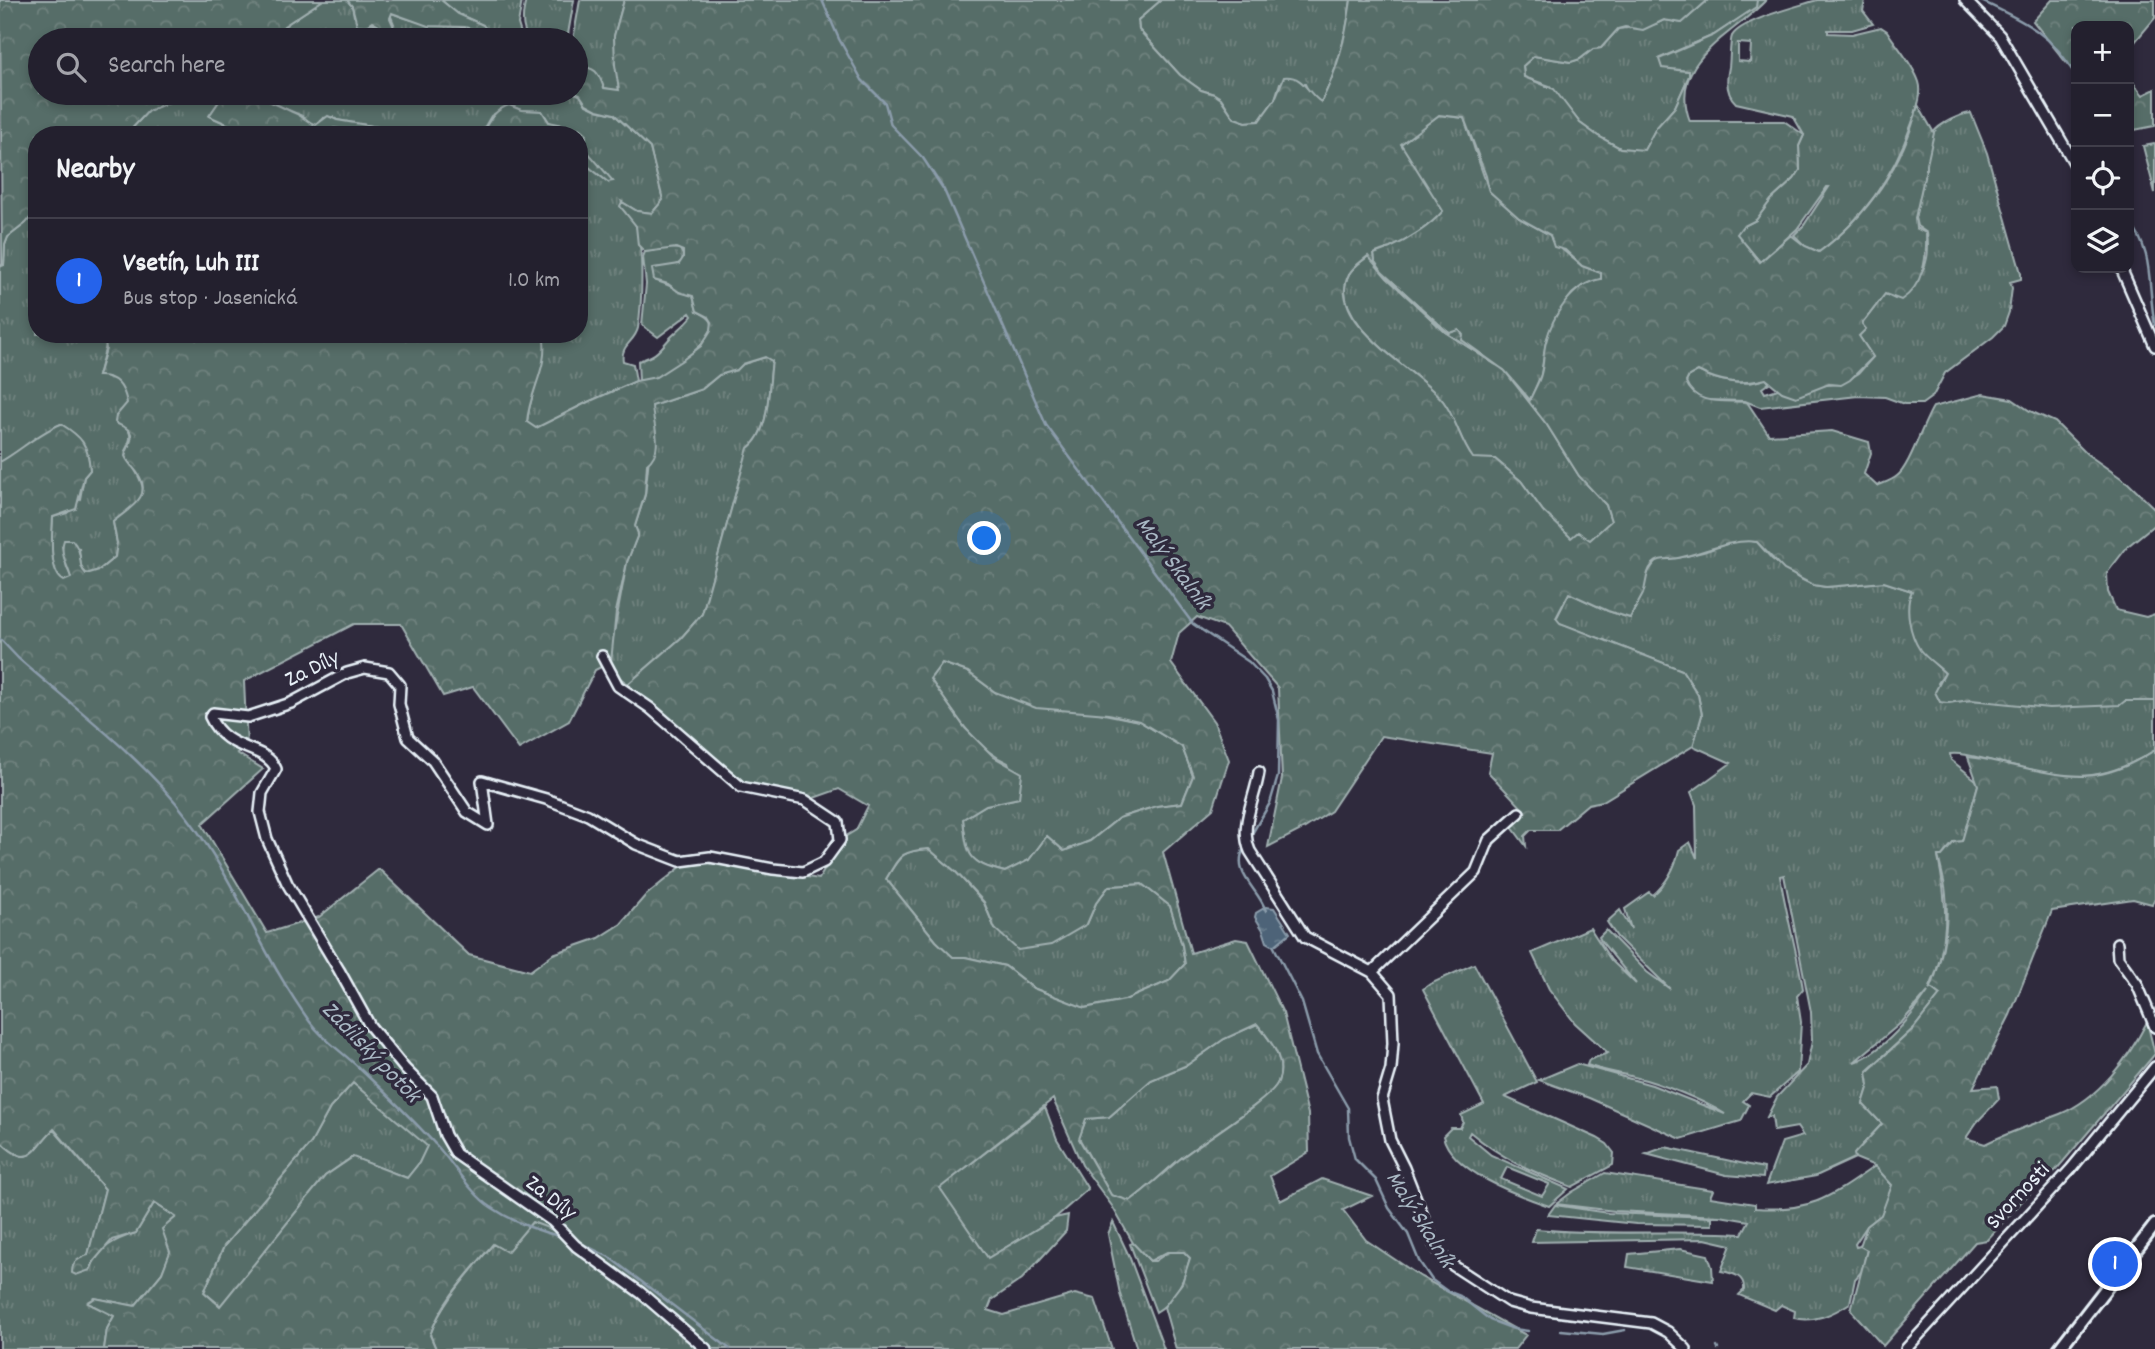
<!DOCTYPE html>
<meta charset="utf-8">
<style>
:root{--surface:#23202e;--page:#2f2d3a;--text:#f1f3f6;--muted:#a3a3aa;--line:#403e4a;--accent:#2563eb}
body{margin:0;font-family:Dekko,sans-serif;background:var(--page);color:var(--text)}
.controls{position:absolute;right:21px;top:21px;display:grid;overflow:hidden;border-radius:14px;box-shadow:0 4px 10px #0003}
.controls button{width:63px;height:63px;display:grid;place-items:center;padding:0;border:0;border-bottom:2px solid var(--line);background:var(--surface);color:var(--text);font:35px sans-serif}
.you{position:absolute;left:985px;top:539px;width:24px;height:24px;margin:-18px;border:5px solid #fff;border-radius:50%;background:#1a73e8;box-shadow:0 0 0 10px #1a73e833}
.badge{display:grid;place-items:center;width:46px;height:46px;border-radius:50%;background:var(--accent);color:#fff;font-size:23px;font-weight:700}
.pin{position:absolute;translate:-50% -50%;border:4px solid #fff;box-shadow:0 2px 7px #0006}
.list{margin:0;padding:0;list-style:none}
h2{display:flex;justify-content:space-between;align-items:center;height:91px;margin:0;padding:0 28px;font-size:30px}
h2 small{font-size:23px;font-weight:400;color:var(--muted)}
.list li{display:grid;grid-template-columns:46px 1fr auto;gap:21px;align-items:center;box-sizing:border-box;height:126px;padding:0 28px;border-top:2px solid var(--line)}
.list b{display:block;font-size:26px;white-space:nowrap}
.list p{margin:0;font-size:23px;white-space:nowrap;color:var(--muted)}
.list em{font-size:23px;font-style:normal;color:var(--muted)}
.icon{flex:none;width:38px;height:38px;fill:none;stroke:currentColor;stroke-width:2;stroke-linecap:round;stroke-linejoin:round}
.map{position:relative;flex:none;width:2155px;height:1349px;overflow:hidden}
.search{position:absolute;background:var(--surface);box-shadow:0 4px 10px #0003;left:28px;top:28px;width:560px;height:77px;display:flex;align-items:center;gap:18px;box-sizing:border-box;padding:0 24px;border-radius:38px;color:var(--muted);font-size:26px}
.panel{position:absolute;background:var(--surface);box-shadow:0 4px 10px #0003;left:28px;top:126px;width:560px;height:217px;border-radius:28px}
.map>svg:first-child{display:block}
</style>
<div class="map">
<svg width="2155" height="1349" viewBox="0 0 2155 1349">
<defs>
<pattern id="grass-tufts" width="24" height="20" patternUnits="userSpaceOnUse" patternTransform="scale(1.75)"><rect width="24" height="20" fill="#576d68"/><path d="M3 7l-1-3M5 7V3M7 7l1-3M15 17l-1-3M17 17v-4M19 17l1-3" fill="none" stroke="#6f827e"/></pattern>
<pattern id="forest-crowns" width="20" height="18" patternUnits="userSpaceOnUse" patternTransform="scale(1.75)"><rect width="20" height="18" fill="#576d68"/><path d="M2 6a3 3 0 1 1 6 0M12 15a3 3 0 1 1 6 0" fill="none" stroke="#6f827e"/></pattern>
<pattern id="water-ripples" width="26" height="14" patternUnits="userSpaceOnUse" patternTransform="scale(1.75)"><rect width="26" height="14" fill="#4d6478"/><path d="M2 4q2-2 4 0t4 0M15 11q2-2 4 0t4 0" fill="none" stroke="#677b8c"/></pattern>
</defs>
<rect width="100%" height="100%" fill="#2f2a3d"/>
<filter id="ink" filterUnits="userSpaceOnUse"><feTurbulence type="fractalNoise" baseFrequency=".0143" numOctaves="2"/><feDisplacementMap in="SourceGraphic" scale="14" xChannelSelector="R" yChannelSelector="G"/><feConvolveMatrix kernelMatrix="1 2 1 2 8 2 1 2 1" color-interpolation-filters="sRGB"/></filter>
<g filter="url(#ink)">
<path fill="url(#grass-tufts)" stroke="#a0afb0" stroke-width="2" fill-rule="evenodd" d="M323 0H347L352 6 354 16 379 26 394 24 390 14 392 13C421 26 454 24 483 32V25L458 14 441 0H522L518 24 523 40H273L284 26Z
M526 0H574L567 40H529C521 27 522 15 526 0Z
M580 0H624L614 36 619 91 604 88C599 76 588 67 576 65V40H573Z
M1161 0H1351C1346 37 1338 70 1321 103L1309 93 1305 84 1280 83 1275 99 1259 121 1246 122 1234 118 1221 98 1214 94 1201 90 1180 75 1139 30 1138 20Z
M1708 0H1757V7L1714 35 1660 58 1677 70 1689 71V76L1675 107 1656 128 1644 151 1620 148 1598 136 1580 123 1550 86 1524 77 1523 66 1534 56 1570 62 1580 59 1593 49 1601 48 1618 29 1656 24 1664 20 1682 23Z
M1817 0H1865L1863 11 1873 24 1852 30H1828V33L1852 34 1881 27 1887 31C1897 47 1913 64 1919 82 1923 94 1916 111 1912 123 1894 174 1863 220 1819 252L1805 246 1794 235 1804 225 1829 187H1827L1797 229 1760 262 1736 234 1742 227 1756 220 1771 200 1794 179 1800 170 1799 146 1804 135 1793 116 1736 103C1726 94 1726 80 1729 67 1730 60 1730 40 1732 36 1741 20 1799 6 1817 0ZM1738 43 1751 44 1750 62 1738 61Z
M190 93H215L220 100 209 116 252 135H211L200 132 199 135H126L148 111Z
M241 93H575L580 95 586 105 597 110 614 114 650 148 663 200 652 213 637 211 622 202C626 209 633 218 636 226 644 249 642 304 638 328 635 342 620 345 623 361L633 364 636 381 588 402 536 429 527 423C529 393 547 365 543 334H579V159L608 182 607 177 586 150 584 146 586 137 549 122 542 111 521 110 509 105 491 116 480 135H425L337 120 333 117 323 118 316 125C308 123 309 120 302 116 289 110 276 105 264 99 257 96 249 97 241 93Z
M1971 113 1987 153 2021 273V279L2010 282 2012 288 2009 312 2004 326 1993 337 1945 373 1933 396 1922 404H1904L1885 397 1858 396 1760 407 1745 401 1706 400 1698 397 1689 390 1686 382 1689 376 1698 371C1718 381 1745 388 1766 378L1769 383 1762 388 1765 393 1781 388 1841 384 1859 373 1873 357 1859 336 1862 324 1885 294 1895 299C1919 276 1932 270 1927 233L1917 226 1915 218 1933 133C1939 124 1960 114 1971 113Z
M1439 115 1464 118 1489 191 1519 218 1550 235 1552 241 1582 266 1601 273V279L1582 286 1572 294 1556 316 1546 341 1541 375 1530 400 1527 399 1547 425 1579 476 1606 505 1611 521 1590 541 1571 538 1543 511 1521 481 1495 459H1473C1460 441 1456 419 1443 401 1419 371 1324 321 1349 274 1353 266 1362 261 1369 256L1381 270 1375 262 1374 254 1390 248 1400 144ZM1386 276 1450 334 1496 365 1445 332Z
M334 128 378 135H322Z
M37 209V334H131L108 338 98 376C101 376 105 375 109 376 118 378 128 394 127 403 126 408 120 412 116 416 128 431 136 431 125 451 131 469 154 487 136 506 129 513 120 516 113 522L117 543 115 557 99 570 87 574 81 568 79 548 62 546 67 568 72 578 63 581C48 572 52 534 53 517L67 513 80 499 84 477 90 470C88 445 81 437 61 424 39 435 21 450 0 462V265H4L5 245 8 237 26 223Z
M669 248 680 249 683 255 682 261 675 266 654 268V280C668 284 679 291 693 296L697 311C702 314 708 316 711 321 719 338 669 372 655 378 650 379 644 380 639 381L638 361C658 355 658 351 671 337 678 330 686 324 692 316L690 313 658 337 642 325 646 284 643 257 645 252Z
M766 357 772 361C768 386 771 432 748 449L702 614 681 638 628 684 615 674 611 662 612 643 627 562 638 534 635 526 645 495 653 420 651 406 702 389 719 375 743 364Z
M1746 540 1757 542 1772 559 1798 578 1813 585 1826 587 1884 582 1912 591V629L1935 664 1945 673 1938 683 1947 703 1971 700 2155 701V750C2095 788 2063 777 1998 762 1983 759 1964 752 1950 754L1951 760 1976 780 1978 785 1962 842H1954L1942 856 1938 857C1948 906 1950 943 1929 990L1931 988 1940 995 1914 1028 1867 1071 1869 1085 1863 1104 1882 1124 1855 1153V1158L1816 1176 1766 1185 1782 1142 1803 1136 1797 1127 1774 1131 1772 1116 1767 1117 1777 1097 1807 1065 1812 1041 1811 1012 1784 875 1780 876C1786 914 1797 951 1803 989L1797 996 1801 1022 1798 1072 1770 1097 1751 1093 1743 1101 1749 1105 1741 1121 1681 1139 1589 1098 1539 1080 1577 1064 1652 1085 1725 1114C1702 1100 1661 1083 1634 1077 1618 1073 1603 1071 1587 1065L1589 1060 1608 1053 1575 1023 1549 989 1532 953 1590 928 1611 960 1636 984 1601 941 1599 937 1606 930 1647 972 1670 989 1617 937 1607 922 1620 910 1631 929 1625 909 1649 892 1653 895C1667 883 1675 868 1679 850L1690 842 1697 858 1696 805 1691 792 1731 763 1693 746 1702 715 1698 695 1682 670 1559 623 1556 619 1569 593 1608 611 1630 618 1642 595 1647 573 1658 559 1678 558 1703 552 1736 541ZM1928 992C1913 1015 1882 1053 1854 1062L1902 1022Z
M942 663 968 672 995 692 1139 721 1182 747 1193 776 1182 803 1157 806 1119 818 1090 841 1064 851 1047 836 1029 860 1005 872C968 863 967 856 963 819L986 805 1019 798 1008 763C973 748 952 709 930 679Z
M929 849 956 872 984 903 995 929 1087 924 1096 903 1109 886 1142 884 1170 906 1182 945 1185 964 1169 981 1125 1000 1084 1008 1033 988 1005 966 965 957 953 958 936 941 886 879C900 856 900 851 929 849Z
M1474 964 1537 1082 1505 1097 1597 1138 1607 1144 1614 1153 1613 1165 1572 1187C1533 1172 1502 1159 1470 1132L1468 1136 1491 1155 1568 1189 1549 1206C1517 1195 1451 1171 1443 1136L1451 1128H1460L1463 1122 1461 1115 1484 1104 1423 989 1430 984ZM1507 1167 1549 1184V1185L1542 1196 1501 1179Z
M1257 1024C1270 1039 1287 1061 1278 1082 1271 1100 1199 1143 1180 1159 1163 1173 1148 1188 1130 1201L1111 1195 1079 1138 1086 1119 1109 1117 1151 1080 1187 1065 1224 1039Z
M353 1083 428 1146 419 1163 407 1178 352 1157 325 1176 221 1306 204 1292 224 1246 311 1143 330 1108Z
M1045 1107 1057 1139 1088 1189 1055 1218 988 1258 939 1188Z
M53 1129 105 1189 88 1255 90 1270C100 1247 113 1240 136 1233L154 1203 176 1217 170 1253 162 1273 135 1306 95 1298 88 1302 114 1316 107 1329 104 1349H0V1141C31 1172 34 1148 53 1129Z
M1665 1147 1764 1168 1763 1178 1726 1175 1646 1154Z
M1875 1166 1892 1185 1889 1200 1881 1215 1867 1226 1855 1244 1856 1247 1864 1245 1867 1249 1862 1271 1855 1279 1850 1303C1833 1314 1815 1323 1794 1318L1795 1311 1781 1305 1775 1310 1739 1295 1744 1290C1745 1276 1733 1273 1721 1271L1731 1245 1705 1239 1532 1242 1536 1229C1605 1236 1673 1230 1742 1234L1749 1221 1720 1216 1615 1211 1556 1204 1572 1192 1605 1173 1713 1190 1710 1197 1755 1204V1208C1812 1212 1830 1197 1875 1166Z
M1555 1205 1608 1213 1712 1217V1225L1636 1224 1548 1215Z
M532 1222C560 1222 673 1325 700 1349H436L430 1335C442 1301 471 1272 493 1244L507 1251Z
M1113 1222 1129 1256 1164 1349H1137L1120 1294 1108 1234Z
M1133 1243 1150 1261H1155L1170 1251 1184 1252 1190 1258C1185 1279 1175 1301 1156 1312L1130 1244Z
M1680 1249 1708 1255 1712 1267 1713 1281 1627 1267 1629 1254Z"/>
<path fill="url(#forest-crowns)" stroke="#a0afb0" stroke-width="2" fill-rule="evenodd" d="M0 0H323L284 26 273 40H40V93H190L148 111 126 135H37V209L26 223 8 237 5 245 4 265 2 266Z
M347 0H441L458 14 483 25 487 30 483 32 465 27 428 26 392 13 390 18 396 32 394 35 384 36 379 26 372 22 366 26 357 25 352 6Z
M624 0H1161L1138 20 1139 30 1180 75 1201 90 1214 94 1221 99 1234 118 1246 122 1259 121 1275 99 1284 77C1304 75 1307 93 1321 102 1338 70 1346 36 1351 0H1708L1682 23 1664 20 1643 30 1625 27 1618 29 1601 48 1593 49 1580 59 1571 62 1534 56 1523 66 1524 77 1554 89 1580 123 1598 136 1620 148 1644 150 1656 128 1675 107 1689 76V71L1662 68 1659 59 1714 35 1756 7 1757 0H1766C1732 37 1667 60 1690 121H1784L1804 135 1799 146 1800 170 1794 179 1771 200 1756 220 1742 227 1737 234 1760 262 1791 235 1805 246 1819 252C1867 217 1904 163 1918 105L1934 133 1915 218 1916 228 1926 233C1927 258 1924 285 1901 300L1885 294 1862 324 1866 329 1859 336 1873 357 1850 380 1841 385 1829 384 1796 397 1782 392 1766 379C1741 385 1721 383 1698 371L1689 376 1686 382C1696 407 1726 400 1747 402L1769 435 1832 431 1869 442 1871 453 1864 474 1877 486C1883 483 1891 481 1897 476 1909 468 1923 423 1933 407L1983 394 2012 399 2030 411 2055 422 2087 454 2128 483 2155 509V524L2128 546 2107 573 2108 592 2116 610 2146 617 2155 614V701H2125L2120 705 2049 708 1971 700 1947 703 1940 702 1935 692 1945 673C1937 665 1927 659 1920 650 1910 635 1904 607 1912 591L1884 582 1826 587 1813 585 1784 570 1757 542C1730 538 1705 553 1678 558 1670 560 1659 557 1653 564 1645 573 1647 583 1643 594 1639 602 1634 610 1630 618L1608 611 1569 593 1556 618 1560 623 1682 670 1698 695 1702 715 1693 746 1603 801 1588 804 1557 830H1531L1525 836 1526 846 1512 827 1525 811 1488 772 1492 753 1381 736 1331 811 1305 828 1268 847 1282 778 1278 688 1225 627 1197 617 1179 633 1171 663 1214 722 1229 760 1213 809 1163 852 1191 953 1236 939 1248 941 1283 1013 1308 1114 1309 1152 1270 1176 1280 1201 1322 1179 1372 1196 1343 1210 1366 1240 1421 1277 1526 1335 1515 1349H1176L1164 1307 1182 1283 1190 1258 1184 1252H1167L1150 1261 1133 1243 1112 1206 1082 1165 1053 1099 940 1188 988 1258 1055 1218 1068 1215 1066 1231 1022 1279 992 1300 988 1310 1004 1315 1075 1294 1095 1299 1112 1349H700L631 1289 556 1231 532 1222 507 1252 493 1244C470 1272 442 1300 430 1335L436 1349H104L107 1329 114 1316 88 1303 95 1298 135 1306 162 1273 170 1252 162 1229 176 1217 154 1203 136 1233 112 1240 94 1261 90 1270 76 1275 72 1273C72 1261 78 1259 88 1255L105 1189 54 1129C33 1148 31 1172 0 1141V462C21 450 38 433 61 424 82 437 88 444 90 470L84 477 76 509 53 517C52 534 48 572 64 581L71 578C68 566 59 553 64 540H72C85 554 76 564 86 574L99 570 115 557 117 543 113 522C127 509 154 498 138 474 134 468 128 463 125 456 127 447 138 435 126 428 122 426 118 425 115 422L116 416 127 403C124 386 116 375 98 376L106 349 105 341 108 338 131 334H543C550 366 529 391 527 422L536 428 588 402 636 381 656 377 684 359 701 346 711 330 712 322 709 317 697 311 693 296 679 292 668 284 654 280 652 269 654 268 679 264 683 258V251L676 248 645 252 638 245 636 226 620 206 622 202 637 211 652 213 663 200 650 148 614 114 597 110 586 104 580 95 575 93 576 65C596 68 598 71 604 88L619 90 615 65 614 36ZM1439 115 1464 118 1486 176 1489 191 1519 218 1550 235 1554 247 1565 250 1582 266 1601 273V279C1573 283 1552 316 1546 342 1543 352 1544 364 1541 374 1539 383 1533 391 1530 400L1505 371 1462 340 1463 335 1459 330 1450 333 1444 329 1382 272 1375 262 1374 254C1379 251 1384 250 1390 248 1408 240 1430 226 1443 211L1401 144ZM1368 256 1387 278 1445 332 1504 370 1547 425 1579 476 1606 505 1611 521 1590 540 1578 532 1571 538 1543 511 1521 481 1495 459 1473 458C1460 441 1456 418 1443 401 1419 371 1324 322 1349 274 1353 267 1362 261 1368 256ZM765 357 772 361C768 386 771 432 748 448L702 614 681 638 628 684 646 702 745 784 811 799 839 789 868 806 856 830 843 838 819 879 714 862 682 866 645 896 621 924 599 938 553 954 530 971 469 955 379 869 319 917 267 933 202 824 263 769 237 753 247 746 244 681 354 624H401L443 696 473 687 519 749 569 721 595 670 611 662 616 612 627 562 638 534 635 526 645 494 647 464C665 450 653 426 652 406L702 389 719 375 737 370 743 364ZM942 663 968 672 995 692 1036 708 1108 714 1139 721 1182 747 1193 776 1182 803 1157 806 1119 818 1090 841 1064 851 1047 836 1029 860 1005 872C968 863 967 856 963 819L986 805 1019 798 1022 773 994 757 965 728 930 679ZM929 849 956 872 984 902 995 929 1018 950 1051 945 1087 924 1096 903 1109 886 1142 884 1170 906 1182 945 1185 964 1169 981 1125 1000 1085 1008 1033 988 1005 966 965 957H953L936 941 886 879C900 856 900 851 929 849ZM1257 1024C1270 1039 1287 1061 1278 1082 1271 1100 1199 1143 1180 1159 1163 1173 1148 1188 1130 1201L1111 1195 1079 1139 1086 1119 1109 1117 1151 1080 1187 1065 1224 1039ZM353 1083 427 1146 419 1163 407 1178 353 1157 325 1176 220 1306 204 1292 224 1246 311 1143 330 1108Z
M2052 0H2155V18L2129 49V26H2076V75L2033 21Z
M2129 77 2143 95 2155 89V126L2129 131Z
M215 93C231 93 245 93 260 98 269 100 287 110 297 114 305 118 309 123 316 125L328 116 337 120 425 135H378L334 128 322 135 270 133 252 135 209 116 220 100Z
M509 105 521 110 542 111 549 122 581 129 586 133 584 145 586 150 613 181 608 182 579 159V135H551L543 130 526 134 480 135C490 122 492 111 509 105Z
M2155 144V193L2143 146Z
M2155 750V898L2152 904 2133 899 2052 911 2010 1015 1973 1088 1997 1086 1999 1099 1977 1122 1966 1138 1985 1144C2009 1132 2035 1124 2060 1114 2099 1098 2128 1059 2147 1022L2155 1054 2056 1170 2024 1199 1987 1240 1975 1242 1883 1346 1851 1310 1867 1250 1860 1246 1867 1226 1881 1215 1892 1185 1875 1166 1855 1158 1854 1154 1882 1124 1863 1104 1869 1085 1867 1072 1914 1028 1940 995 1931 988C1942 959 1949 926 1946 895 1945 882 1941 869 1938 856H1942L1954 842 1962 841 1978 785 1968 757C1983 758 1997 762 2011 765 2071 778 2100 786 2155 750Z"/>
<path fill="url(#water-ripples)" stroke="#8b9cab" stroke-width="2" d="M1266 907 1274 908 1290 933 1274 946 1267 942 1263 930 1255 917 1256 913Z"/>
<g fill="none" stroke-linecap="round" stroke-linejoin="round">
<path stroke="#8b9cab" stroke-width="2.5" d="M822 0 839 39 862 80 885 103 891 125 923 158 944 190 1046 425 1193 624 1249 662 1265 679 1272 691 1279 720 1278 776 1270 803 1250 837
M1979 0C2022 20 2052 33 2076 76
M2129 222C2155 252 2147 287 2155 325
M0 639 18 658C75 708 142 757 188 818 236 881 263 958 310 1022 324 1041 343 1052 360 1069 387 1094 413 1120 438 1147 453 1164 473 1196 491 1207 513 1222 537 1231 563 1237
M1245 846C1230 874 1258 887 1266 911
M1273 945 1302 1002 1317 1054 1348 1108 1349 1137 1355 1159 1376 1180 1389 1208 1408 1234 1419 1261 1432 1280 1447 1291 1460 1296 1490 1320 1514 1329 1528 1331
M573 1239 609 1257 730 1349
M1561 1330 1603 1334 1625 1330
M1717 1347 1718 1349"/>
<defs>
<path id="minor" d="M1965 0 2000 36 2076 166
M2121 268 2155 346
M602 656 618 686 650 708 741 787 805 800 838 822 840 840 824 862 803 872 773 869 710 857 680 861 636 844 588 815 546 799 482 781 488 825 467 812 433 761 408 738 399 704 400 685 389 672 365 668 347 673 291 703 248 717 213 713 210 717C226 753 265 744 276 769L262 793 261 803 260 812 267 839 287 883 339 970 370 1026 405 1069 432 1096 445 1135 456 1154 552 1221 576 1246 641 1293 706 1349
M1259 772C1255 800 1239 825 1250 851L1305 937 1372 972 1391 994 1393 1043 1391 1069 1382 1099 1390 1140 1404 1168 1434 1244 1446 1261 1509 1302 1531 1308 1651 1323 1668 1332 1686 1349
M2117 943 2118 958 2137 984 2155 1027
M1372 972 1476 872 1489 840 1519 813
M1906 1349 2071 1169 2155 1067"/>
<path id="tertiary" d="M2059 1349 2155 1225"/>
</defs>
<use href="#minor" stroke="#e8f1f8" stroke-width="14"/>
<use href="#tertiary" stroke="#e8f1f8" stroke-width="16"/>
<use href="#minor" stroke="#2f2a3d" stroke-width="9"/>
<use href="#tertiary" stroke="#2f2a3d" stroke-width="10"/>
</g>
</g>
<g text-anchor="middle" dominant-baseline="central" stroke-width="7" stroke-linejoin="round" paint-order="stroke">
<g font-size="23" fill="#e8f1f8" stroke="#2f2a3d">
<text transform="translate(313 670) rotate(-26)">Za Díly</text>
<text transform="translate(2019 1197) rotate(-47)">Svornosti</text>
<text transform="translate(550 1199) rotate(38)">Za Díly</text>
</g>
<g font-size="24" font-style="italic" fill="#aab9c5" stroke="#2f2a3d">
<text transform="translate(1172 564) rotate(53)">Malý Skalník</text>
<text transform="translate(370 1053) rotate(46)">Zádilský potok</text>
<text transform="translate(1419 1220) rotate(58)">Malý Skalník</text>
</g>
</g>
</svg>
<div class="controls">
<button>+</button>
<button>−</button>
<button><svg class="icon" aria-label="locate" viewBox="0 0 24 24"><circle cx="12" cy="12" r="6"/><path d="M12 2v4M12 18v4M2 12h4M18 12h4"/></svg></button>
<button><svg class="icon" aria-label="layers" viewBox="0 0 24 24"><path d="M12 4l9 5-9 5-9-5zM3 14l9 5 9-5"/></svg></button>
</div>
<div class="you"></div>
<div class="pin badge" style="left:2115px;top:1264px">1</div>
<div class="search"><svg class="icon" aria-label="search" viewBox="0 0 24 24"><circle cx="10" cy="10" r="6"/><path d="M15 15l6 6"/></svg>Search here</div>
<section class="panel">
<h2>Nearby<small></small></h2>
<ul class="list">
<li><span class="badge">1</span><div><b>Vsetín, Luh III</b><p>Bus stop · Jasenická</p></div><em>1.0 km</em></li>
</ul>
</section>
</div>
